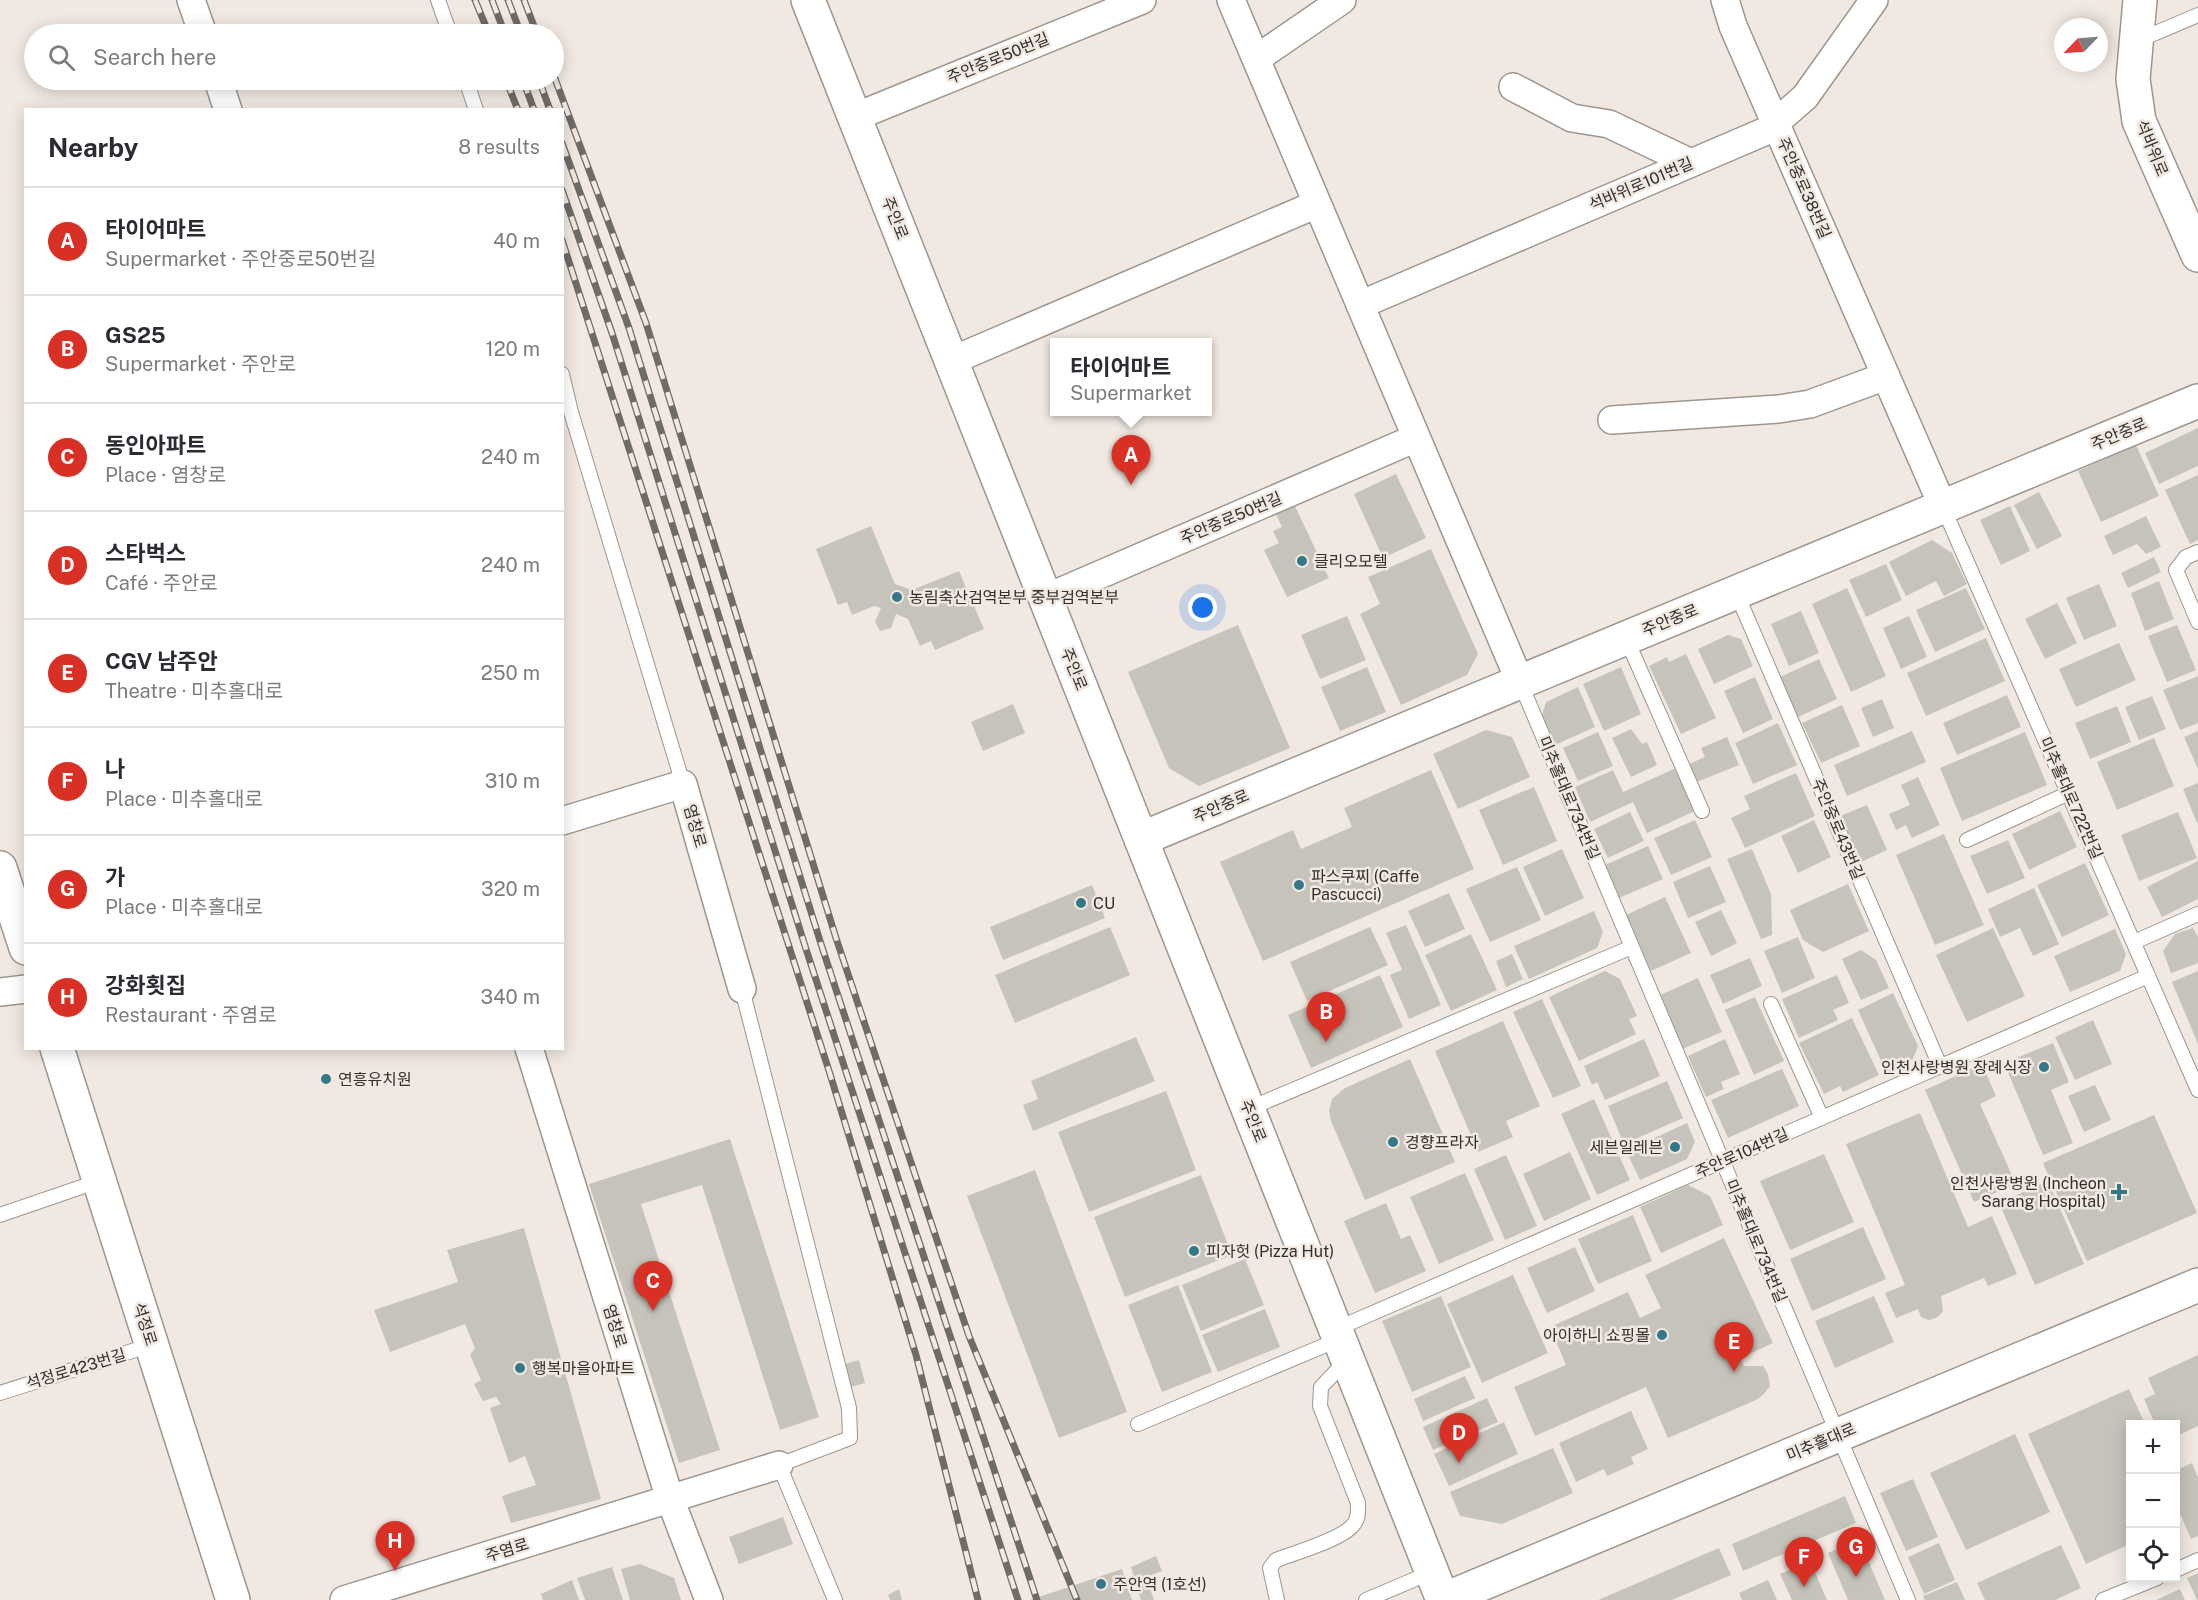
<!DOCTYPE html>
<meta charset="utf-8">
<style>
:root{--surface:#fff;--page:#f7f7f7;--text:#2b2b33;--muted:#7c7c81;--line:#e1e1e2;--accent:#d93025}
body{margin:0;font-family:"Public Sans","Noto Sans KR",sans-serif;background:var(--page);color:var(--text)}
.controls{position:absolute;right:18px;bottom:18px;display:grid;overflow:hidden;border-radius:0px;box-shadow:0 3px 15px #0003}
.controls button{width:54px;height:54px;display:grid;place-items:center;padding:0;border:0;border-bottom:2px solid var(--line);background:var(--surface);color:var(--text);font:30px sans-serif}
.compass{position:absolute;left:2054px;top:18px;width:54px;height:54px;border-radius:50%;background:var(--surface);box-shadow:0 3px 15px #0003;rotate:245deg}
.you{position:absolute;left:1203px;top:608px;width:21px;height:21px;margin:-15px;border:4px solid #fff;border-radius:50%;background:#1a73e8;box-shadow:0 0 0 9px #1a73e833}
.badge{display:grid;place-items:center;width:39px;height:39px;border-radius:50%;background:var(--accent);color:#fff;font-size:20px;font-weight:700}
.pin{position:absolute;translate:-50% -50px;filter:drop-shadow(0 2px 3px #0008)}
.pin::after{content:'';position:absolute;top:32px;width:21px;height:18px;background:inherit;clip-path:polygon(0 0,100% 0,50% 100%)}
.popup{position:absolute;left:1050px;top:338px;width:162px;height:78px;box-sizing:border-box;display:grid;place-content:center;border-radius:0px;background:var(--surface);filter:drop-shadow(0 2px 4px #0005);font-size:20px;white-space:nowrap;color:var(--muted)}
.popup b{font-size:22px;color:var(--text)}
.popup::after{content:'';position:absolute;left:50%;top:100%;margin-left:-12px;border:12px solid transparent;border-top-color:var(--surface)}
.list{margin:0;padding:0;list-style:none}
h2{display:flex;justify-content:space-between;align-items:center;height:78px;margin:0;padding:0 24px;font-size:26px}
h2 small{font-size:20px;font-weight:400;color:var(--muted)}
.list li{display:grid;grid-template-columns:39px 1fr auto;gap:18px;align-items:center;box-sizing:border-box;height:108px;padding:0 24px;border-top:2px solid var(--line)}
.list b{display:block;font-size:22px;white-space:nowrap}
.list p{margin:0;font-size:20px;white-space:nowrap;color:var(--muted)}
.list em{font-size:20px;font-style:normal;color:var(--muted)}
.icon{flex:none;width:33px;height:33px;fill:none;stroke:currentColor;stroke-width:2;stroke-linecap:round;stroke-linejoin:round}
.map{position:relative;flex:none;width:2198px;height:1600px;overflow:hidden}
.search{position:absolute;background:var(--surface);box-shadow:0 3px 15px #0003;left:24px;top:24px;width:540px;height:66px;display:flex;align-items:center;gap:15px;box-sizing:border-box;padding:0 21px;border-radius:33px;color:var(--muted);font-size:22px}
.panel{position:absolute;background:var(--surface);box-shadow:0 3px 15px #0003;left:24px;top:108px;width:540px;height:942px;border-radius:0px}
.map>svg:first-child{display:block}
</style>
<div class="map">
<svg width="2198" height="1600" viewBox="0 0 2198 1600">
<rect width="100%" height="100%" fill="#f1e9e1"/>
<path fill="#c6c4ba" d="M2198 428V466L2159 484 2145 453Z
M2136 445 2159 496 2101 522 2078 471Z
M1396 474 1426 538 1383 558 1354 494Z
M2198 475V540L2190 544 2165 490Z
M2039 492 2062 536 2037 549 2014 505Z
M1295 506 1329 578 1287 597 1264 550 1279 543 1273 531 1282 527 1276 514Z
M2010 506 2030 551 2001 565 1980 520Z
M2146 516 2161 547 2146 554 2137 544 2113 555 2104 536Z
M871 526 895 584 912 590 959 571 984 629 935 650 931 641 920 646 908 619 896 614 891 628 880 631 875 622 881 608 874 606 852 615 847 602 838 605 816 549Z
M1932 540 1952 553 1967 584 1944 596 1936 581 1906 596 1889 562Z
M1431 549 1478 654 1467 675 1401 705 1360 614 1380 604 1368 577Z
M2154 557 2161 572 2128 588 2121 573Z
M1886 564 1902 600 1866 617 1849 580Z
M2159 581 2174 619 2145 631 2131 593Z
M2099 584 2117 626 2084 640 2066 598Z
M1847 588 1886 676 1851 692 1812 604Z
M1966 588 1985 629 1935 652 1916 610Z
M2057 603 2077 643 2045 659 2025 619Z
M1801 611 1819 653 1789 666 1771 624Z
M1347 616 1366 660 1320 679 1301 635Z
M1909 616 1927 657 1901 669 1883 628Z
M1238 625 1290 748 1199 786 1169 768 1128 672Z
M2177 625 2196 670 2167 682 2148 636Z
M1728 635 1741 639 1753 666 1714 684 1698 649Z
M1986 638 2005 681 1926 716 1907 673Z
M2119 643 2136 680 2076 707 2059 669Z
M1686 654 1716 718 1681 734 1649 666 1667 657 1669 662Z
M1819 659 1837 699 1798 717 1780 677Z
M1367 667 1386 712 1340 731 1321 687Z
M1621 667 1641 714 1604 731 1583 684Z
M2198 676V723L2180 730 2163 690Z
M1755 677 1773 719 1743 733 1724 691Z
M1578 687 1595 727 1555 745 1542 715 1546 702Z
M2007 695 2021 727 1957 755 1943 723Z
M2152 696 2166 729 2139 740 2125 707Z
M1882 699 1894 728 1873 737 1861 708Z
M1013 704 1025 733 983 751 971 722Z
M1842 705 1860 746 1821 763 1802 723Z
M2117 706 2131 742 2090 759 2075 723Z
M1778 723 1797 765 1753 784 1735 743Z
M1631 729 1642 744 1647 742 1657 765 1631 777 1612 738Z
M1486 730 1512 737 1530 777 1458 809 1433 754Z
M1912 731 1926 762 1847 796 1834 765Z
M2198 731V769L2184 737Z
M1598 732 1613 766 1578 781 1563 748Z
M2025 732 2047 785 1962 821 1940 768Z
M1727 737 1739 765 1697 782 1689 764 1705 757 1701 748Z
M2154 738 2174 786 2117 810 2097 762Z
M1676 768 1695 811 1647 833 1633 802 1590 822 1575 787 1613 770 1623 792Z
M1431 770 1474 869 1263 961 1220 862 1293 830 1301 849 1352 827 1344 808Z
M1796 773 1815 816 1745 848 1731 818 1750 809 1744 796Z
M1918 777 1940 825 1912 838 1906 825 1896 830 1889 814 1910 805 1901 785Z
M2198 783V825L2183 789Z
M1534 787 1557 841 1503 865 1479 810Z
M1867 805 1887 850 1861 862 1840 816Z
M2060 811 2077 847 2029 870 2012 834Z
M1630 812 1644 841 1608 858 1594 829Z
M2178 812 2197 858 2139 881 2121 835Z
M1695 820 1712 857 1671 875 1654 838Z
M1814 820 1831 857 1798 873 1781 836Z
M1944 834 1984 925 1935 945 1896 855Z
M2008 840 2025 878 1987 894 1970 856Z
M1648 846 1663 879 1619 898 1605 865Z
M1562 849 1584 898 1545 916 1523 867Z
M1752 849 1771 894 1772 935 1761 939 1727 859Z
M2198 861V899L2162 917 2147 887Z
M2085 863 2109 915 2062 937 2037 885Z
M1710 866 1726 902 1688 918 1673 882Z
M1517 867 1541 920 1490 942 1466 889Z
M1848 884 1869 931 1823 952 1803 940 1790 910Z
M1092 885 1105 918 1003 960 990 927Z
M2034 888 2059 944 2033 956 2020 928 2000 937 1988 909Z
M1449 893 1465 929 1425 947 1408 911Z
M1665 897 1691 953 1651 971 1626 915Z
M1721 910 1737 943 1711 956 1695 922Z
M1594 911 1603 932 1597 948 1529 979 1514 946Z
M1406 925 1441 1005 1409 1019 1390 975 1402 970 1386 933Z
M1110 927 1130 975 1015 1023 995 975Z
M1370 927 1388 965 1307 1001 1290 962Z
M1993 928 2025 996 1967 1022 1936 955Z
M2193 928 2198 937V963L2171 973 2163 951 2175 934Z
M2115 929 2126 954 2120 971 2070 992 2054 956Z
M1471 934 1497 990 1451 1011 1425 955Z
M1798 937 1815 978 1782 993 1764 951Z
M1861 950 1876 960 1889 988 1861 1000 1842 959Z
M1512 954 1523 979 1506 987 1496 961Z
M1750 958 1762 986 1723 1004 1710 975Z
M1605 971 1620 979 1637 1016 1629 1019 1636 1034 1579 1061 1549 997Z
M2198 971V1044L2172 982Z
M1380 975 1403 1027 1311 1068 1288 1015Z
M1837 975 1849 1003 1833 1010 1838 1020 1799 1038 1782 999Z
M1698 978 1722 1032 1682 1049 1658 996Z
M1893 993 1918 1046 1913 1059 1886 1072 1858 1010Z
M1755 997 1784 1061 1754 1075 1725 1010Z
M1542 999 1581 1086 1553 1098 1513 1012Z
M1852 1018 1879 1075 1843 1092 1840 1086 1824 1094 1799 1043Z
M2093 1020 2112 1064 2075 1080 2055 1037Z
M1503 1021 1540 1106 1506 1121 1513 1137 1478 1152 1435 1051Z
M1136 1037 1155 1081 1033 1131 1023 1105 1038 1099 1031 1081Z
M1644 1039 1660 1076 1605 1100 1597 1082 1592 1085 1584 1066Z
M1725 1039 1740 1074 1721 1082 1724 1089 1706 1097 1688 1056Z
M2053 1043 2069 1082 2051 1090 2073 1143 2043 1155 2004 1063Z
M1410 1059 1455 1162 1365 1200 1331 1121 1329 1110 1332 1099 1345 1088Z
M1982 1064 1996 1096 1980 1104 2016 1184 1974 1202 1925 1090Z
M1782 1069 1799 1106 1728 1138 1711 1100Z
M1667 1081 1683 1118 1624 1144 1608 1106Z
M2095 1085 2111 1120 2084 1132 2068 1096Z
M1166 1091 1196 1170 1089 1212 1058 1132Z
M1594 1099 1630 1180 1597 1195 1561 1114Z
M1920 1113 1968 1227 1992 1216 2017 1274 1988 1286 1984 1278 1941 1296 1943 1311 1938 1317 1929 1320 1921 1317 1918 1309 1896 1318 1885 1293 1905 1285 1846 1144Z
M2154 1115 2197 1213 2087 1261 2043 1163Z
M1687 1123 1695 1142 1687 1159 1640 1180 1626 1151Z
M730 1139 819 1417 780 1430 702 1185 641 1204 720 1450 679 1463 589 1184Z
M1570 1152 1591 1199 1544 1221 1523 1174Z
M1824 1154 1854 1222 1790 1250 1760 1181Z
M1506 1155 1537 1226 1505 1240 1474 1169Z
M1035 1170 1127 1412 1059 1438 967 1196Z
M1465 1173 1494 1240 1439 1264 1410 1197Z
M1201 1175 1232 1255 1125 1297 1094 1217Z
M2048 1181 2084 1264 2035 1285 1999 1203Z
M1688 1185 1710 1196 1723 1225 1661 1253 1640 1207Z
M1386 1203 1401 1239 1410 1235 1426 1271 1375 1293 1344 1221Z
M1633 1215 1652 1261 1598 1284 1578 1239Z
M1863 1227 1886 1279 1812 1311 1790 1259Z
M524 1228 601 1499 511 1523 502 1496 536 1485 525 1456 509 1463 490 1408 501 1404 496 1397 483 1401 474 1384 481 1380 470 1355 475 1348 465 1324 390 1352 374 1310 458 1282 447 1250Z
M1724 1238 1773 1343 1741 1358 1744 1366H1763L1768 1374 1770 1386 1764 1394 1756 1400 1668 1438 1646 1387 1535 1436 1514 1387 1566 1365 1550 1327 1628 1292 1640 1318 1661 1308 1645 1275Z
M1575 1247 1595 1291 1547 1313 1527 1268Z
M1245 1259 1264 1305 1201 1331 1182 1285Z
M1513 1275 1548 1353 1482 1383 1447 1304Z
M1178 1285 1212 1372 1162 1392 1128 1305Z
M1441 1296 1471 1367 1412 1392 1382 1321Z
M1874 1296 1894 1342 1835 1368 1815 1321Z
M1265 1309 1280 1347 1218 1372 1202 1335Z
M2198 1355V1426L2177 1436 2180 1441 2176 1443V1424H2155L2144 1399 2155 1394 2148 1378Z
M859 1360 865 1383 851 1387 845 1364Z
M1465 1376 1475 1398 1423 1421 1414 1399Z
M2129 1389 2145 1424H2130V1544L2086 1564 2028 1434Z
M1487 1398 1498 1422 1433 1450 1423 1427Z
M1631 1411 1648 1449 1631 1457 1634 1464 1607 1476 1604 1469 1576 1482 1559 1443Z
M1504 1422 1518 1454 1449 1486 1434 1454Z
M2015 1434 2050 1512 1966 1550 1930 1473Z
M1553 1448 1573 1493 1502 1524 1460 1516 1450 1492Z
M2176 1462 2179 1469 2192 1463 2198 1477V1536L2191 1539 2176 1504Z
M1913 1479 1938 1537 1906 1551 1880 1493Z
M1845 1496 1856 1523 1743 1571 1732 1544Z
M783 1517 793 1544 739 1564 729 1537Z
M1859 1539 1885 1600H1848L1828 1553Z
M1939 1543 1955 1580 1924 1594 1908 1557Z
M2061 1545 2081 1588 2055 1600H1985L1977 1583Z
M1719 1548 1731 1575 1672 1600H1598Z
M1156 1556 1162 1571 1146 1577 1154 1600H1141L1131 1567Z
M1810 1561 1827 1600H1792L1780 1574Z
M640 1564 674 1578 681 1600H630L621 1569Z
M612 1567 623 1600H585L577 1578Z
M1122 1569 1132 1600H1030Z
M2198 1573V1600H2197L2187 1578Z
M572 1580 579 1600H543L541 1594Z
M1768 1580 1777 1600H1742L1739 1593Z
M1957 1582 1965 1600H1925L1923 1596Z
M899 1589 902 1600H890L888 1595Z
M2180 1589 2185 1600H2156Z"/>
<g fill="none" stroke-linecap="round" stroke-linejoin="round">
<defs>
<path id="service" d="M438 0 450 34
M2137 41 2198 15
M466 80 476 110
M562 374 571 412 683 784
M1943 507 2198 1090
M2198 552 2186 557 2176 570 2198 622
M1736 592 1940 1066
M1626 638 1702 811
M1520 682 1908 1600
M1967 840 2069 793
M2134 942 2198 914
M742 989 849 1408 850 1438 779 1465 835 1600
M1771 1004 1822 1118
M1248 1109 1632 947
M0 1215 99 1181
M1336 1329 2148 976
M0 1393 151 1345
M1138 1424 1340 1339
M2176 1570 2198 1560
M1277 1600 1270 1568 1276 1560C1294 1553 1343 1539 1353 1525 1359 1519 1358 1511 1358 1503L1320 1406 1321 1387 1346 1361
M1366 1600 1432 1572
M2103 1600 2157 1578"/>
<path id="minor" d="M191 0 203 34
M1231 0 1520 682
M1725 0 1733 26 1943 507
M1256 59 1342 0
M218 80 228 110
M1513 87 1572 118 1609 124 1691 163
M855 117 1142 0
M1360 305 1766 131 1805 97 1874 0
M951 361 1317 204
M1612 420 1779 409 1810 404 1886 376
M1046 598 1416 438
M562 821 683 784 742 989
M0 992 26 989
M529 1048 670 1499 709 1600
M344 1600 779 1465"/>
<path id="tertiary" d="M2140 0 2133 79 2139 121 2198 255
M1141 839 2198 401"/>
<path id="secondary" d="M808 0 1443 1600
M0 868 26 948
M57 1048 233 1600
M1443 1600 2198 1285"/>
</defs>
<use href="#service" stroke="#9d968e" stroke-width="16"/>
<use href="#minor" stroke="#9d968e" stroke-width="30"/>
<use href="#tertiary" stroke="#9d968e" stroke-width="36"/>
<use href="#secondary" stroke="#9d968e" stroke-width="36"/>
<use href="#service" stroke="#fff" stroke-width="14"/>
<use href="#minor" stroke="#fff" stroke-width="27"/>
<use href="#tertiary" stroke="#fff" stroke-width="33"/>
<use href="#secondary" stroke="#fff" stroke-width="33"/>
<defs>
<path id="rail" d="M475 0 489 34
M492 0 505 34
M508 0 521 34
M524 0 537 34
M554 76 646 323 836 938 969 1336 1077 1600
M506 80 518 110
M523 80 534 110
M539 80 550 110
M562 143 629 328 821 944 1037 1600
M562 190 612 333 806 949 1018 1600
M562 240 830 1074 916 1355 978 1600"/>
</defs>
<use href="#rail" stroke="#6f6b66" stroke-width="7"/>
<use href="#rail" stroke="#f1e9e1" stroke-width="4.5" stroke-dasharray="14" stroke-linecap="butt"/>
</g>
<g fill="#347887" stroke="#f1e9e1" stroke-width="2">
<circle cx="1302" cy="561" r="6"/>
<circle cx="897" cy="597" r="6"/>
<circle cx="1299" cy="885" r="6"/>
<circle cx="1081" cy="903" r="6"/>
<circle cx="2044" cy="1067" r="6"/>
<circle cx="326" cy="1079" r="6"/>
<circle cx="1393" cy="1142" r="6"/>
<circle cx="1675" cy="1147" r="6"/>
<path d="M2116 1183h6v6h6v6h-6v6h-6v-6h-6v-6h6z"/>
<circle cx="1194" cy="1251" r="6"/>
<circle cx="1662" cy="1335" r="6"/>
<circle cx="520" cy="1368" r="6"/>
<circle cx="1101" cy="1584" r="6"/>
</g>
<g text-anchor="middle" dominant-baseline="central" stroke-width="5" stroke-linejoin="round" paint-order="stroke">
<g font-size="16" fill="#322f2c" stroke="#f1e9e1">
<text transform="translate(998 58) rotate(-22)">주안중로50번길</text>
<text transform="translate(2152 148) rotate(68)">석바위로</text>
<text transform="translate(1641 184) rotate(-23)">석바위로101번길</text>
<text transform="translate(1804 188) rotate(66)">주안중로38번길</text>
<text transform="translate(895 218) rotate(68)">주안로</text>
<text transform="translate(2119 434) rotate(-23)">주안중로</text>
<text transform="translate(1231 518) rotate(-23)">주안중로50번길</text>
<text transform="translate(1670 620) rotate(-22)">주안중로</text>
<text transform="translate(1074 669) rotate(68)">주안로</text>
<text transform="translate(1569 798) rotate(67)">미추홀대로734번길</text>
<text transform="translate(2071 798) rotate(66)">미추홀대로722번길</text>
<text transform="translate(1221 806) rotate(-23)">주안중로</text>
<text transform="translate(695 826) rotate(74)">염창로</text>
<text transform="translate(1838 829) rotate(67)">주안중로43번길</text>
<text transform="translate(1253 1121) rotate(68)">주안로</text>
<text transform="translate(1742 1153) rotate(-24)">주안로104번길</text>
<text transform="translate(1756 1241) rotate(67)">미추홀대로734번길</text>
<text transform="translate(145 1324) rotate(72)">석정로</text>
<text transform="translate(615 1326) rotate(73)">염창로</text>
<text transform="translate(76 1369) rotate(-17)">석정로423번길</text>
<text transform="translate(1821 1442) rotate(-23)">미추홀대로</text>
<text transform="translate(507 1550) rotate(-17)">주염로</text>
</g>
<g font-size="16" fill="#322f2c" stroke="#f1e9e1" text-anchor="start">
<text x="1314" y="561">클리오모텔</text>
<text x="909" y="597">농림축산검역본부 중부검역본부</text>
<text x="1311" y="876">파스쿠찌 (Caffe<tspan x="1311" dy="18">Pascucci)</tspan></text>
<text x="1093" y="903">CU</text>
<text x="2032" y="1067" text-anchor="end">인천사랑병원 장례식장</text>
<text x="338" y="1079">연흥유치원</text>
<text x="1405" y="1142">경향프라자</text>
<text x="1663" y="1147" text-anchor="end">세븐일레븐</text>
<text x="2106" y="1183" text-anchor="end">인천사랑병원 (Incheon<tspan x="2106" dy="18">Sarang Hospital)</tspan></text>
<text x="1206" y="1251">피자헛 (Pizza Hut)</text>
<text x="1650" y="1335" text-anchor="end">아이하니 쇼핑몰</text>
<text x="532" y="1368">행복마을아파트</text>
<text x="1113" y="1584">주안역 (1호선)</text>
</g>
</g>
</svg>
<div class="controls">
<button>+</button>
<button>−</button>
<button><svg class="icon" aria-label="locate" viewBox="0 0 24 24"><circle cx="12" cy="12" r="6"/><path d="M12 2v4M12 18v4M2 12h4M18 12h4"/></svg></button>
</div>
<svg class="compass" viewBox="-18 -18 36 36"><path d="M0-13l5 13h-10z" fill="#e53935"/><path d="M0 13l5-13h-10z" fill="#7c7c81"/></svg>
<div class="you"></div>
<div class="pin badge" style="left:1131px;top:485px">A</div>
<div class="popup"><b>타이어마트</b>Supermarket</div>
<div class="pin badge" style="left:1326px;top:1042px">B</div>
<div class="pin badge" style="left:653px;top:1311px">C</div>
<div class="pin badge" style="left:1459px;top:1463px">D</div>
<div class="pin badge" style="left:1734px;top:1372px">E</div>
<div class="pin badge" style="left:1804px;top:1587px">F</div>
<div class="pin badge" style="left:1856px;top:1577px">G</div>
<div class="pin badge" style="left:395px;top:1571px">H</div>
<div class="search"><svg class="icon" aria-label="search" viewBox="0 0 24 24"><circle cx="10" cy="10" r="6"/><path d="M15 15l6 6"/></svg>Search here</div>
<section class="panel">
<h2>Nearby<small>8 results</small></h2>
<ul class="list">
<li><span class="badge">A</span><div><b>타이어마트</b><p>Supermarket · 주안중로50번길</p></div><em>40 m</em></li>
<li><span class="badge">B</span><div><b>GS25</b><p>Supermarket · 주안로</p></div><em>120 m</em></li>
<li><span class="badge">C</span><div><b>동인아파트</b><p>Place · 염창로</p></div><em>240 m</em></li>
<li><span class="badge">D</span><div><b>스타벅스</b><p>Café · 주안로</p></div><em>240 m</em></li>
<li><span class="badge">E</span><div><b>CGV 남주안</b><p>Theatre · 미추홀대로</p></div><em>250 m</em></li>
<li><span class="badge">F</span><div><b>나</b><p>Place · 미추홀대로</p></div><em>310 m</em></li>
<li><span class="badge">G</span><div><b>가</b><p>Place · 미추홀대로</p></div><em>320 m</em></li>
<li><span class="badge">H</span><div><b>강화횟집</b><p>Restaurant · 주염로</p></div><em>340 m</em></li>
</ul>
</section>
</div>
